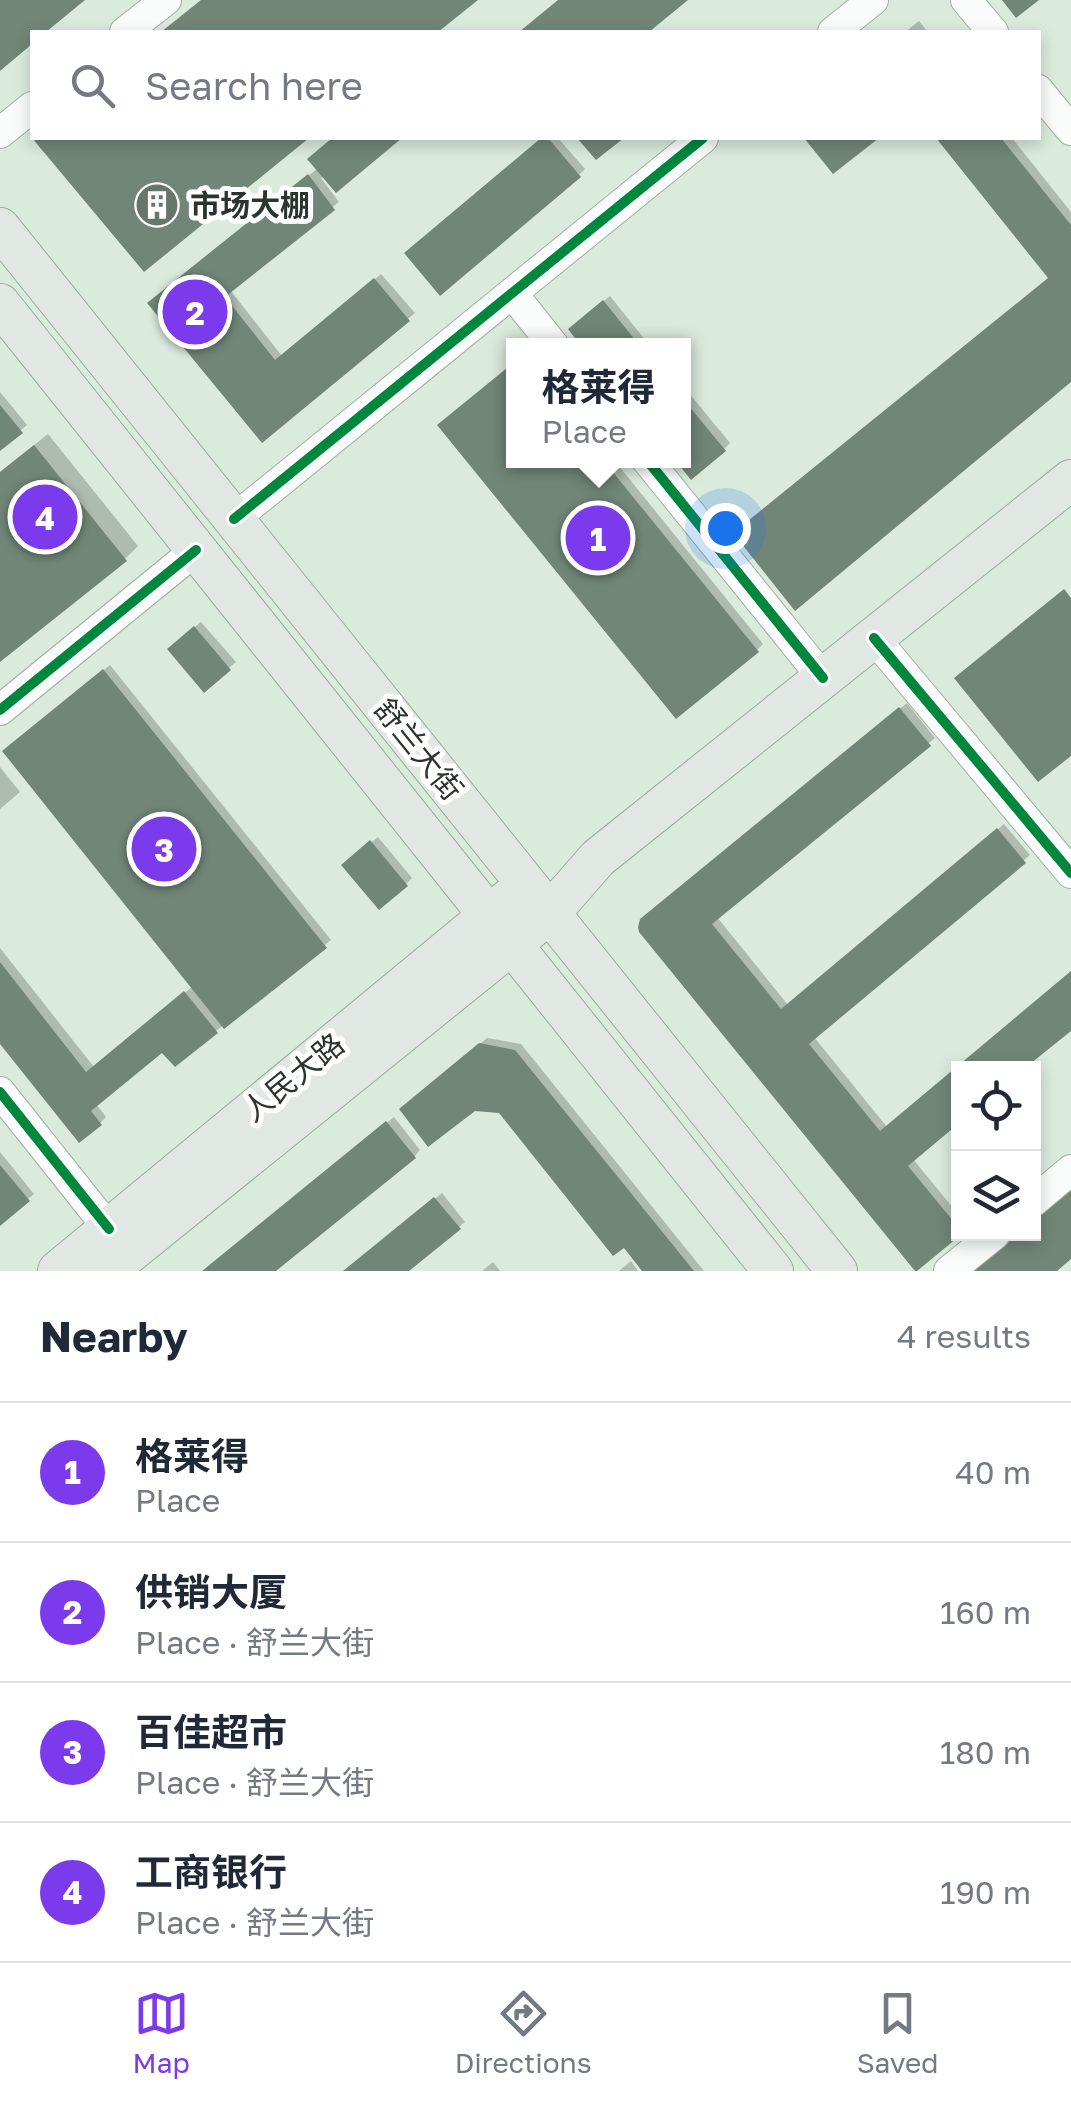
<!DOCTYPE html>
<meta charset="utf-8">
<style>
:root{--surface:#fff;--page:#f6f6f7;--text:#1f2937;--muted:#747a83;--line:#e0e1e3;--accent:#7c3aed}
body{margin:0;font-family:"Golos Text","Noto Sans SC",sans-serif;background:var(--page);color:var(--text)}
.controls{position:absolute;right:30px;bottom:30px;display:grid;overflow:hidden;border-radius:0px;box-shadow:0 5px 15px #0003}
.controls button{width:90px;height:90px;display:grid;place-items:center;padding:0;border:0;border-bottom:2px solid var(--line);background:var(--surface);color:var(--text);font:50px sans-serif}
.you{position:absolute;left:725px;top:528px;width:35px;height:35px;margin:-25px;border:8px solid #fff;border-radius:50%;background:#1a73e8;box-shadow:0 0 0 15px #1a73e833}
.badge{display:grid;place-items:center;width:65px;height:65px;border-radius:50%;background:var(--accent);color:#fff;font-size:32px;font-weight:700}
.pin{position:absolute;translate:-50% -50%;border:5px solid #fff;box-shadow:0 2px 10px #0006}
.popup{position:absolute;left:506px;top:338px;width:185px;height:130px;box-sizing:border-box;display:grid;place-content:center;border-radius:0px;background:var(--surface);filter:drop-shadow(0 2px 8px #0005);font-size:32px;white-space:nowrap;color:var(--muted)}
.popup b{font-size:38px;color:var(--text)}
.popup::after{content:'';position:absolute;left:50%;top:100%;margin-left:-20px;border:20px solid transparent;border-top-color:var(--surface)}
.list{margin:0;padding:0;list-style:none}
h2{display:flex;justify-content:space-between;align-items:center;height:130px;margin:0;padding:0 40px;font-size:42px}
h2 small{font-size:32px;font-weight:400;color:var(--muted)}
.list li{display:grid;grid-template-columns:65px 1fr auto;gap:30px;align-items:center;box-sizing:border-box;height:140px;padding:0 40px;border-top:2px solid var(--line)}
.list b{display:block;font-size:38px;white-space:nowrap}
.list p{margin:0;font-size:32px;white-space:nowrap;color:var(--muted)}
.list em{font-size:32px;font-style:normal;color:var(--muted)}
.icon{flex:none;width:55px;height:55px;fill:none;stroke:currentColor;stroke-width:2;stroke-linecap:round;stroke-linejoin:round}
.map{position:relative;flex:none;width:1071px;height:1271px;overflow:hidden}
.search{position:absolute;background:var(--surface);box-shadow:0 5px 15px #0003;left:30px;right:30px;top:30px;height:110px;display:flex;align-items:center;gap:25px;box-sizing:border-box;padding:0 35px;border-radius:0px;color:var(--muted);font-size:38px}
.sheet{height:690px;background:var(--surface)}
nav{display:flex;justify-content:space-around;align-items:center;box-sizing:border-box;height:140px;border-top:2px solid var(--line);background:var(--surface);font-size:28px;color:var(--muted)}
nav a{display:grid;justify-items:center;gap:5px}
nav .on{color:var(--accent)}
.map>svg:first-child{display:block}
</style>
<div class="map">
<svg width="1071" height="1271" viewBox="0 0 1071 1271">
<rect width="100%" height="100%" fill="#daeadd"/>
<path fill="#0003" d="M204 0H474L434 32H164Z
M560 0H684L645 32H521Z
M919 21 928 32H905Z
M36 138H305L144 269Z
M334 138H398L336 189 325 176 321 178 339 202 230 290 282 356 381 274 415 313 262 439 156 297 318 168 316 153Z
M544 138H558L585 169 579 175 413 248Z
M939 138H1012L1071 212V379L1050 277Z
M610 296 650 346H585L577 323Z
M513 365V460H614L763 644 757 650 440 425Z
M683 386 730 443 724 449 683 460Z
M0 392 27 425 0 448Z
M48 434 138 546 125 559 0 659V472Z
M201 622 236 662 204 689 176 643Z
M110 665 331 940 216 1031 163 1050 96 1104 106 1117 100 1123 0 1040V948L94 1067 193 986 12 745Z
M907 703 935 738 717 917 788 1005 1004 824 1030 855 814 1037 887 1127 1071 973V1027L1021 1068H958V1121L913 1159 958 1214V1233L916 1269 649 914Z
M0 767 20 792 0 809Z
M378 837 412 878 406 884 344 865Z
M487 1038 521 1044 704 1271H645L500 1111 408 1104Z
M394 1117 420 1150 415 1156 272 1271H204Z
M0 1152 34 1194 0 1223Z
M442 1193 465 1222 405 1271H345Z
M631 1261 638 1271H619Z
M493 1262 500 1271H482Z"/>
<path fill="#718678" d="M0 0H85L46 32H32V44L0 71Z
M201 0H478L438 32H161Z
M558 0H688L649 32H519Z
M1002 0H1039L1016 18Z
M32 138H309L144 272Z
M332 138H402L336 193 307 159Z
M541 138H548L581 177 440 296 404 253Z
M577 138H624L596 160Z
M804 138H879L833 174Z
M936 138H1001L1071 225V382L795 611 733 533 1048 278Z
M308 174 335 210 225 297 275 360 374 278 410 321 262 443 147 303Z
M603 300 640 346H581L568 329Z
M513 363V460H603L759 652 676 719 437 425Z
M683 399 726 451 691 480 675 460H683Z
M0 405 23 433 0 451Z
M34 445 127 561 0 662V472Z
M1064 589 1071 598V756L1038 782 954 678Z
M194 626 231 670 204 693 167 649Z
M103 669 327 948 224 1029 2 751Z
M899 707 931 746 712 924 781 1009 997 828 1026 863 809 1044 880 1131 1071 971V1031L1025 1068H958V1124L908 1166 958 1227V1234H962L917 1271H915L639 932 638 927 640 919Z
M370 840 408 886 379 910 341 865Z
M0 962 86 1072 184 991 218 1033 175 1067 162 1053 91 1111 102 1125 79 1143 0 1044Z
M479 1043 515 1050 694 1271H642L624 1248 613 1256 499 1113 475 1111 428 1147 399 1109Z
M386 1121 416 1158 276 1271H202Z
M0 1165 30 1201 0 1226Z
M1071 1187V1259L1057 1271H971L1016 1234H1034V1219Z
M434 1197 461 1229 409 1271H343Z"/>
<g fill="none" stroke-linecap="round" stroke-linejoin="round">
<defs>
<path id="minor" d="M966 0 993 32
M125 32 166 0
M833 32 873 0
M1038 90 1071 130
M0 133 32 107
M512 293 554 346
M647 460 823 678
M234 519 703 138
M874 638 1071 873
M0 710 196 550
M0 1092 109 1229
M1034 1201 1071 1170
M949 1271 995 1234"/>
<path id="major" d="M0 228 837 1271
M0 304 773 1271
M58 1271 509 899
M107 1271 549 914 598 858 1071 480"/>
</defs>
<use href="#minor" stroke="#a2afa5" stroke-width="32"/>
<use href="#major" stroke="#9bab9f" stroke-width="42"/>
<use href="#minor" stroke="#f9fcfa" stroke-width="30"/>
<use href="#major" stroke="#e1e7e2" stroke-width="40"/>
<defs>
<path id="cycleway" d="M647 460 823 678
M234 519 703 138
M874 638 1071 873
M0 710 196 550
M0 1092 109 1229"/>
</defs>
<use href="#cycleway" stroke="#fff" stroke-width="16"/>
<use href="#cycleway" stroke="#00873e" stroke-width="10"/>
</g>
<defs>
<symbol id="building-disc" viewBox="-11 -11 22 22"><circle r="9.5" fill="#68756b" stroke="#fff"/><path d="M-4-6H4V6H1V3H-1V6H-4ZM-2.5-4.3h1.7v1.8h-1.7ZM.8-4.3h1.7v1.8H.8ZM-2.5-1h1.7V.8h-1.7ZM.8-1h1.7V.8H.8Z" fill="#fff"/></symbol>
</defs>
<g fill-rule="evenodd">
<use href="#building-disc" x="132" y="180" width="50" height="50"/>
</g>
<g text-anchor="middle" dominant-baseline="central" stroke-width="10" stroke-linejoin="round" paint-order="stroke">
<g font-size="30" font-weight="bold" fill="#2a362d" stroke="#fff" text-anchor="start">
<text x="190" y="205">市场大棚</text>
</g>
<g font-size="30" fill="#2a362d" stroke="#fff">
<text transform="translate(419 749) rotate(51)">舒兰大街</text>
<text transform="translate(293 1077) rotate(-39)">人民大路</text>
</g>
</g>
</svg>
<div class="controls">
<button><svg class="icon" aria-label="locate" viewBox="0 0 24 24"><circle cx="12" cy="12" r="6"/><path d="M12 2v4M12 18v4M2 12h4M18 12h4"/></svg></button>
<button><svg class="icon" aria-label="layers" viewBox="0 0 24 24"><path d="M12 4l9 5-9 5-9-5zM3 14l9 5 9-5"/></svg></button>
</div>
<div class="you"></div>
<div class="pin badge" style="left:598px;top:538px">1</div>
<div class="popup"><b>格莱得</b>Place</div>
<div class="pin badge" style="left:195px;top:312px">2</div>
<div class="pin badge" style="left:164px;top:849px">3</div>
<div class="pin badge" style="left:45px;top:517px">4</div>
<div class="search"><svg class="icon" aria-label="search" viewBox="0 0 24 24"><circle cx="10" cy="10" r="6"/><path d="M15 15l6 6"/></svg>Search here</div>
</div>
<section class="sheet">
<h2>Nearby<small>4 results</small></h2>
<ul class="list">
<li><span class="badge">1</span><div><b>格莱得</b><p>Place</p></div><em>40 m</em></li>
<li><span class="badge">2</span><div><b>供销大厦</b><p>Place · 舒兰大街</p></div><em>160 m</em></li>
<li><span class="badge">3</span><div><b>百佳超市</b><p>Place · 舒兰大街</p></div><em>180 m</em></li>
<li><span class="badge">4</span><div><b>工商银行</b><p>Place · 舒兰大街</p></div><em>190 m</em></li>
</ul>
</section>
<nav>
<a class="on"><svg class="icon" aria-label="map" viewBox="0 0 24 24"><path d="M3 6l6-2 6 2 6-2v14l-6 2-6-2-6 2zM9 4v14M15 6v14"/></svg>Map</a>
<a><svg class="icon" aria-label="directions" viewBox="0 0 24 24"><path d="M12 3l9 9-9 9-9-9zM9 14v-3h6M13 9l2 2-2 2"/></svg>Directions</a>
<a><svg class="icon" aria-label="saved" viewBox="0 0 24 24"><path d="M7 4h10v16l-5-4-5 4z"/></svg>Saved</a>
</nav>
